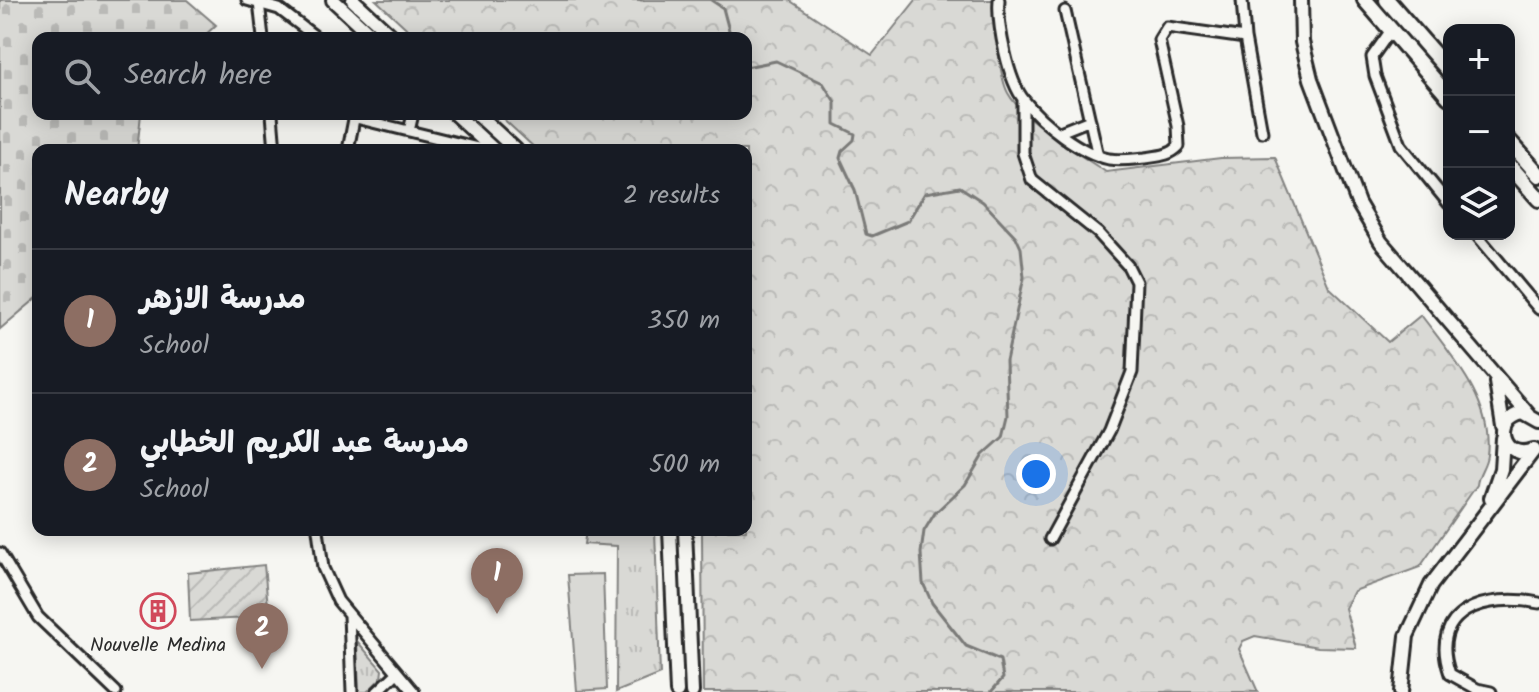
<!DOCTYPE html>
<meta charset="utf-8">
<style>
:root{--surface:#171b24;--page:#20242c;--text:#f1f3f6;--muted:#9ea1a6;--line:#363941;--accent:#7c3aed}
body{margin:0;font-family:Kalam,"Playpen Sans Arabic",sans-serif;background:var(--page);color:var(--text)}
.controls{position:absolute;right:24px;top:24px;display:grid;overflow:hidden;border-radius:16px;box-shadow:0 4px 20px #0003}
.controls button{width:72px;height:72px;display:grid;place-items:center;padding:0;border:0;border-bottom:2px solid var(--line);background:var(--surface);color:var(--text);font:40px sans-serif}
.you{position:absolute;left:1036px;top:474px;width:28px;height:28px;margin:-20px;border:6px solid #fff;border-radius:50%;background:#1a73e8;box-shadow:0 0 0 12px #1a73e833}
.badge{display:grid;place-items:center;width:52px;height:52px;border-radius:50%;background:var(--accent);color:#fff;font-size:26px;font-weight:700}
.pin{position:absolute;translate:-50% -66px;filter:drop-shadow(0 2px 4px #0008)}
.pin::after{content:'';position:absolute;top:42px;width:28px;height:24px;background:inherit;clip-path:polygon(0 0,100% 0,50% 100%)}
.list{margin:0;padding:0;list-style:none}
h2{display:flex;justify-content:space-between;align-items:center;height:104px;margin:0;padding:0 32px;font-size:34px}
h2 small{font-size:26px;font-weight:400;color:var(--muted)}
.list li{display:grid;grid-template-columns:52px 1fr auto;gap:24px;align-items:center;box-sizing:border-box;height:144px;padding:0 32px;border-top:2px solid var(--line)}
.list b{display:block;font-size:30px;white-space:nowrap}
.list p{margin:0;font-size:26px;white-space:nowrap;color:var(--muted)}
.list em{font-size:26px;font-style:normal;color:var(--muted)}
.icon{flex:none;width:44px;height:44px;fill:none;stroke:currentColor;stroke-width:2;stroke-linecap:round;stroke-linejoin:round}
.map{position:relative;flex:none;width:1539px;height:692px;overflow:hidden}
.search{position:absolute;background:var(--surface);box-shadow:0 4px 20px #0003;left:32px;top:32px;width:720px;height:88px;display:flex;align-items:center;gap:20px;box-sizing:border-box;padding:0 28px;border-radius:16px;color:var(--muted);font-size:30px}
.panel{position:absolute;background:var(--surface);box-shadow:0 4px 20px #0003;left:32px;top:144px;width:720px;height:392px;border-radius:16px}
.map>svg:first-child{display:block}
</style>
<div class="map">
<svg width="1539" height="692" viewBox="0 0 1539 692">
<defs>
<pattern id="grass-tufts" width="24" height="20" patternUnits="userSpaceOnUse" patternTransform="scale(2)"><rect width="24" height="20" fill="#d9d9d5"/><path d="M3 7l-1-3M5 7V3M7 7l1-3M15 17l-1-3M17 17v-4M19 17l1-3" fill="none" stroke="#babab7"/></pattern>
<pattern id="cemetery-stones" width="16" height="16" patternUnits="userSpaceOnUse" patternTransform="scale(2)"><rect width="16" height="16" fill="#d9d9d5"/><path d="M2 7V4a2 2 0 0 1 4 0v3zM10 15v-3a2 2 0 0 1 4 0v3z" fill="#babab7"/></pattern>
<pattern id="park-crowns" width="20" height="18" patternUnits="userSpaceOnUse" patternTransform="scale(2)"><rect width="20" height="18" fill="#d9d9d5"/><path d="M2 6a3 3 0 1 1 6 0M12 15a3 3 0 1 1 6 0" fill="none" stroke="#babab7"/></pattern>
<pattern id="garden-furrows" width="10" height="10" patternUnits="userSpaceOnUse" patternTransform="scale(2)"><rect width="10" height="10" fill="#d9d9d5"/><path d="M-1 1l2-2M0 10L10 0M9 11l2-2" fill="none" stroke="#babab7"/></pattern>
</defs>
<rect width="100%" height="100%" fill="#f6f6f2"/>
<filter id="ink" filterUnits="userSpaceOnUse"><feTurbulence type="fractalNoise" baseFrequency=".0125" numOctaves="2"/><feDisplacementMap in="SourceGraphic" scale="16" xChannelSelector="R" yChannelSelector="G"/><feConvolveMatrix kernelMatrix="1 2 1 2 8 2 1 2 1" color-interpolation-filters="sRGB"/></filter>
<g filter="url(#ink)">
<path fill="url(#grass-tufts)" stroke="#828280" stroke-width="2" d="M586 530H655L660 674 616 692 617 546 584 544Z
M357 641 382 670 381 678 367 692H359Z"/>
<path fill="url(#cemetery-stones)" stroke="#828280" stroke-width="2" d="M0 0H187L216 25 202 38H38V114H141L137 150H38V297L0 329Z"/>
<path fill="url(#park-crowns)" stroke="#828280" stroke-width="2" d="M376 0H789L872 55 916 0H995C994 19 999 77 1008 93 1022 119 1081 156 1106 172L1221 158 1275 157 1329 287 1388 342 1421 315C1451 355 1494 402 1487 455 1486 466 1478 473 1477 485L1420 567 1354 591 1345 608 1356 648 1318 647 1255 636 1243 641 1239 649 1258 692H703L702 530H746V150H537L498 114H746V38H417Z"/>
<path fill="url(#garden-furrows)" stroke="#828280" stroke-width="2" d="M264 565 269 617 190 621 188 573Z"/>
<path fill="#d9d9d5" stroke="#828280" stroke-width="2" d="M603 574 607 689 577 691 568 575Z"/>
<g fill="none" stroke-linecap="round" stroke-linejoin="round">
<path stroke="#7a7a78" stroke-width="3" d="M641 0H643
M711 0 723 8 731 38
M746 67 776 61 823 83 835 102V124L855 134 854 140 842 151 840 158 855 190 866 234 872 236 908 221 925 193 960 187 983 202 1016 237 1021 248 1024 277 1006 361 1008 416 1003 437 983 455 965 485 935 513 924 531 921 553 923 583 932 603 966 646 1000 660 1003 678 991 692"/>
<defs>
<path id="street" d="M247 0 279 9 317 38
M999 0C997 24 1008 81 1024 100 1042 123 1080 153 1109 159 1121 161 1133 159 1145 158 1158 156 1170 156 1179 146L1178 126 1159 40 1167 27 1245 38 1262 132
M1242 0 1245 38
M259 2 263 38
M1065 11 1098 156
M1391 30 1372 57 1375 76 1401 145 1449 204
M1023 99V153L1032 180 1098 233 1128 266 1136 282 1132 372 1109 431 1050 539
M272 114 275 150
M356 118 486 150
M409 131 413 114
M1060 132 1090 120
M348 150 355 114
M1476 234 1539 309
M318 530 323 568 338 601 414 692
M0 553 38 617 116 692
M349 615 352 692
M377 692 397 673
M1491 692 1477 689 1450 674C1427 609 1488 593 1539 603"/>
<path id="secondary" d="M333 0 374 38
M353 0 394 38
M1301 0 1302 42 1311 79 1358 203 1381 242 1529 415
M455 114 494 150
M477 114 516 150
M1496 382 1503 426
M1533 450C1503 462 1491 419 1523 413L1539 422
M1491 498 1501 469 1503 438
M670 530 677 692
M685 530 692 692
M1401 692 1407 636 1431 585 1534 450"/>
<path id="primary" d="M1365 0 1449 97
M1387 0 1449 71
M1509 141 1539 175
M1509 165 1539 199"/>
</defs>
<use href="#street" stroke="#2b2b2b" stroke-width="15"/>
<use href="#secondary" stroke="#2b2b2b" stroke-width="18"/>
<use href="#primary" stroke="#2b2b2b" stroke-width="20"/>
<use href="#street" stroke="#f6f6f2" stroke-width="9"/>
<use href="#secondary" stroke="#f6f6f2" stroke-width="12"/>
<use href="#primary" stroke="#f6f6f2" stroke-width="14"/>
</g>
</g>
<defs>
<symbol id="building-ring" viewBox="-11 -11 22 22"><circle r="9.5" fill="#f6f6f2" stroke="#d1495b" stroke-width="1.5"/><path d="M-4-6H4V6H1V3H-1V6H-4ZM-2.5-4.3h1.7v1.8h-1.7ZM.8-4.3h1.7v1.8H.8ZM-2.5-1h1.7V.8h-1.7ZM.8-1h1.7V.8H.8Z" fill="#d1495b"/></symbol>
</defs>
<g fill-rule="evenodd">
<use href="#building-ring" x="138" y="591" width="40" height="40"/>
</g>
<g text-anchor="middle" dominant-baseline="central" stroke-width="8" stroke-linejoin="round" paint-order="stroke">
<g font-size="20" fill="#2b2b2b" stroke="#f6f6f2">
<text x="158" y="646">Nouvelle Medina</text>
</g>
</g>
</svg>
<div class="controls">
<button>+</button>
<button>−</button>
<button><svg class="icon" aria-label="layers" viewBox="0 0 24 24"><path d="M12 4l9 5-9 5-9-5zM3 14l9 5 9-5"/></svg></button>
</div>
<div class="you"></div>
<div class="pin badge" style="left:497px;top:614px;background:#8d6e63">1</div>
<div class="pin badge" style="left:262px;top:669px;background:#8d6e63">2</div>
<div class="search"><svg class="icon" aria-label="search" viewBox="0 0 24 24"><circle cx="10" cy="10" r="6"/><path d="M15 15l6 6"/></svg>Search here</div>
<section class="panel">
<h2>Nearby<small>2 results</small></h2>
<ul class="list">
<li><span class="badge" style="background:#8d6e63">1</span><div><b>مدرسة الازهر</b><p>School</p></div><em>350 m</em></li>
<li><span class="badge" style="background:#8d6e63">2</span><div><b>مدرسة عبد الكريم الخطابي</b><p>School</p></div><em>500 m</em></li>
</ul>
</section>
</div>
